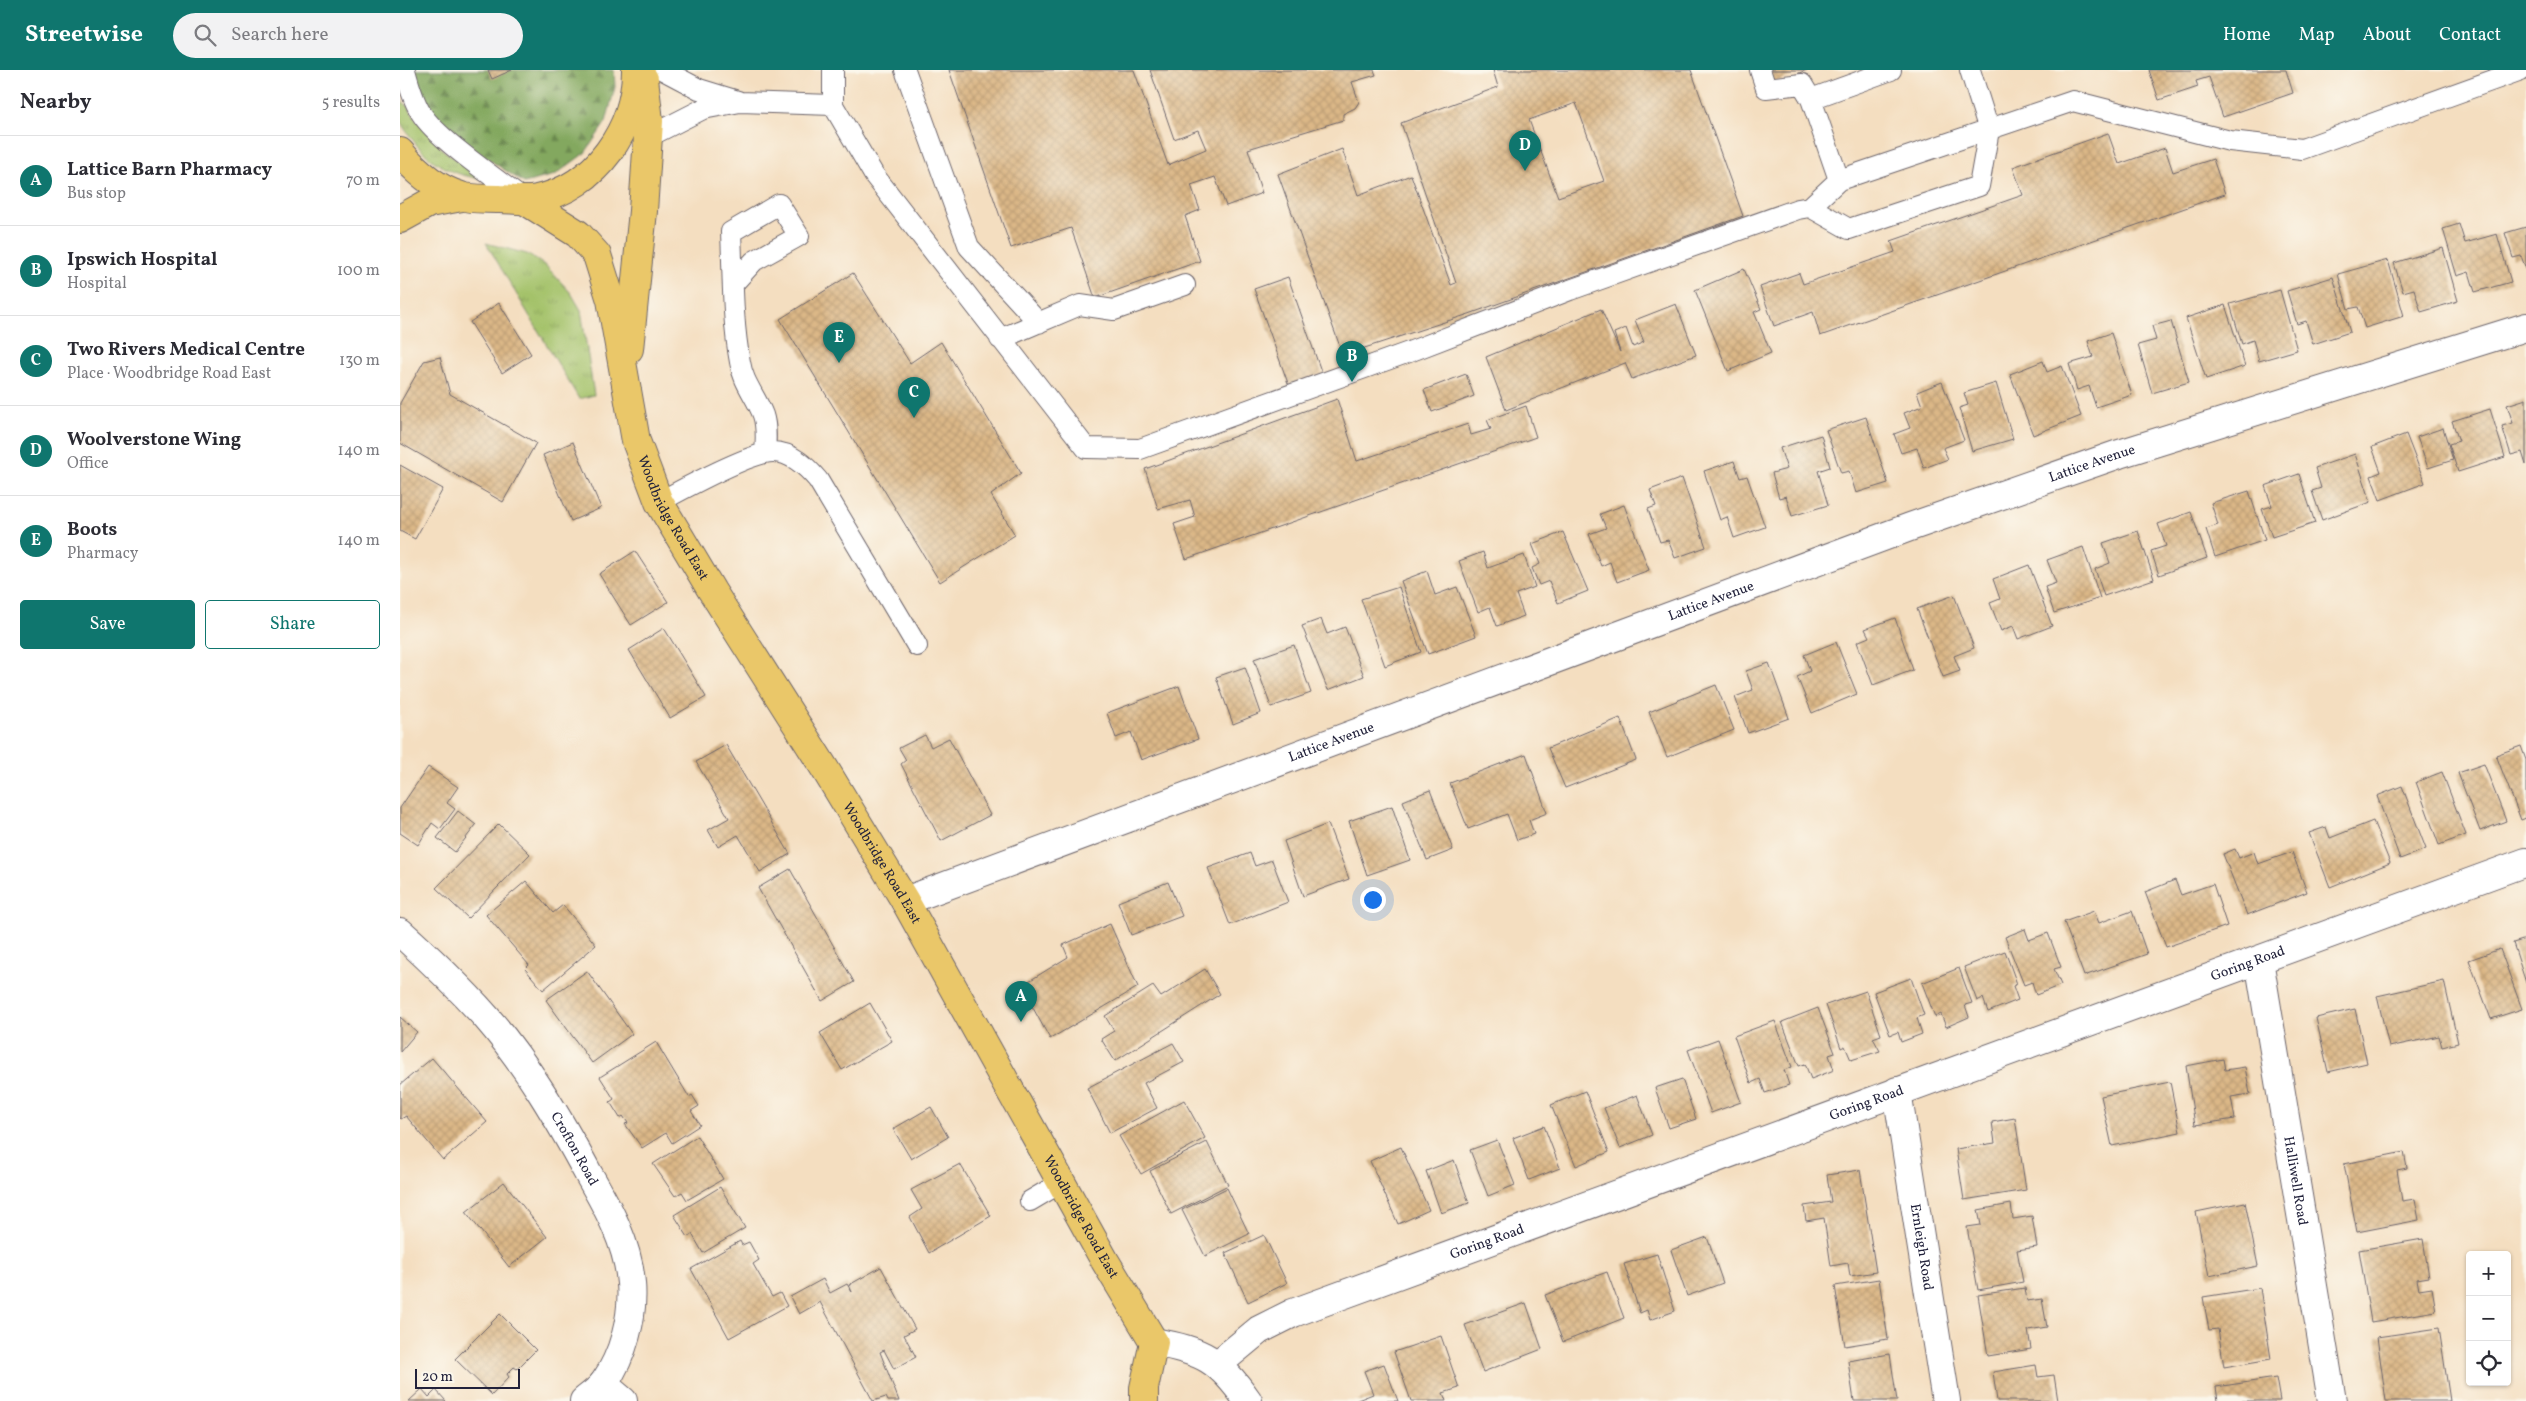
<!DOCTYPE html>
<meta charset="utf-8">
<style>
:root{--surface:#fff;--page:#f2f2f3;--text:#2b2b33;--muted:#7c7c81;--line:#e1e1e2;--accent:#0f766e}
body{margin:0;font-family:Vollkorn,serif;background:var(--page);color:var(--text)}
.controls{position:absolute;right:15px;bottom:15px;display:grid;overflow:hidden;border-radius:5px;box-shadow:0 1px 4px #0004}
.controls button{width:45px;height:45px;display:grid;place-items:center;padding:0;border:0;border-bottom:1px solid var(--line);background:var(--surface);color:var(--text);font:25px sans-serif}
.scale{position:absolute;left:15px;bottom:12px;width:105px;box-sizing:border-box;padding-left:5px;border:2px solid #22223b;border-top:0;font-size:14px;line-height:18px;white-space:nowrap;color:#22223b;-webkit-text-stroke:4px #fbf7ec;paint-order:stroke}
.you{position:absolute;left:972px;top:829px;width:18px;height:18px;margin:-12px;border:4px solid #fff;border-radius:50%;background:#1a73e8;box-shadow:0 0 0 8px #1a73e833}
.badge{display:grid;place-items:center;width:32px;height:32px;border-radius:50%;background:var(--accent);color:#fff;font-size:16px;font-weight:700}
.pin{position:absolute;translate:-50% -41px;filter:drop-shadow(0 1px 2px #0008)}
.pin::after{content:'';position:absolute;top:26px;width:18px;height:15px;background:inherit;clip-path:polygon(0 0,100% 0,50% 100%)}
.list{margin:0;padding:0;list-style:none}
h2{display:flex;justify-content:space-between;align-items:center;height:65px;margin:0;padding:0 20px;font-size:21px}
h2 small{font-size:16px;font-weight:400;color:var(--muted)}
.list li{display:grid;grid-template-columns:32px 1fr auto;gap:15px;align-items:center;box-sizing:border-box;height:90px;padding:0 20px;border-top:1px solid var(--line)}
.list b{display:block;font-size:19px;white-space:nowrap}
.list p{margin:0;font-size:16px;white-space:nowrap;color:var(--muted)}
.list em{font-size:16px;font-style:normal;color:var(--muted)}
.actions{display:flex;gap:10px;padding:15px 20px}
.actions a{flex:1;padding:11px 0;border:1px solid var(--accent);border-radius:5px;text-align:center;font-size:18px;color:var(--accent)}
.actions .main{background:var(--accent);color:#fff}
.icon{flex:none;width:28px;height:28px;fill:none;stroke:currentColor;stroke-width:2;stroke-linecap:round;stroke-linejoin:round}
.map{position:relative;flex:none;width:2126px;height:1331px;overflow:hidden}
header{display:flex;align-items:center;gap:30px;box-sizing:border-box;height:70px;padding:0 25px;background:var(--accent);color:#fff}
header strong{font-size:24px}
nav{display:flex;gap:28px;margin-inline-start:auto;font-size:18px}
.search{width:350px;height:45px;background:var(--page);display:flex;align-items:center;gap:12px;box-sizing:border-box;padding:0 18px;border-radius:28px;color:var(--muted);font-size:19px}
main{display:flex}
aside{flex:1;background:var(--surface)}
.map>svg:first-child{display:block}
</style>
<header>
<strong>Streetwise</strong>
<div class="search"><svg class="icon" aria-label="search" viewBox="0 0 24 24"><circle cx="10" cy="10" r="6"/><path d="M15 15l6 6"/></svg>Search here</div>
<nav><a>Home</a><a>Map</a><a>About</a><a>Contact</a></nav>
</header>
<main>
<aside>
<h2>Nearby<small>5 results</small></h2>
<ul class="list">
<li><span class="badge">A</span><div><b>Lattice Barn Pharmacy</b><p>Bus stop</p></div><em>70 m</em></li>
<li><span class="badge">B</span><div><b>Ipswich Hospital</b><p>Hospital</p></div><em>100 m</em></li>
<li><span class="badge">C</span><div><b>Two Rivers Medical Centre</b><p>Place · Woodbridge Road East</p></div><em>130 m</em></li>
<li><span class="badge">D</span><div><b>Woolverstone Wing</b><p>Office</p></div><em>140 m</em></li>
<li><span class="badge">E</span><div><b>Boots</b><p>Pharmacy</p></div><em>140 m</em></li>
</ul>
<div class="actions"><a class="main">Save</a><a>Share</a></div>
</aside>
<div class="map">
<svg width="2126" height="1331" viewBox="0 0 2126 1331">
<defs>
<pattern id="grass-tufts" width="24" height="20" patternUnits="userSpaceOnUse" patternTransform="scale(1.25)"><rect width="24" height="20" fill="#a4c26a"/><path d="M3 7l-1-3M5 7V3M7 7l1-3M15 17l-1-3M17 17v-4M19 17l1-3" fill="none" stroke="#8da65d"/></pattern>
<pattern id="forest-firs" width="22" height="20" patternUnits="userSpaceOnUse" patternTransform="scale(1.25)"><rect width="22" height="20" fill="#83a85e"/><path d="M5 1l3.5 6h-7zM16 11l3.5 6h-7z" fill="#6b884f"/></pattern>
<pattern id="building-cross-hatch" width="8" height="8" patternUnits="userSpaceOnUse" patternTransform="scale(1.25)"><rect width="8" height="8" fill="#dbb787"/><path d="M0 0l8 8M0 8l8-8" fill="none" stroke="#bc9d75"/></pattern>
</defs>
<rect width="100%" height="100%" fill="#fbf7ec"/>
<filter id="ink" filterUnits="userSpaceOnUse"><feTurbulence type="fractalNoise" baseFrequency=".02" numOctaves="2"/><feDisplacementMap in="SourceGraphic" scale="10" xChannelSelector="R" yChannelSelector="G"/><feConvolveMatrix kernelMatrix="1 2 1 2 8 2 1 2 1" color-interpolation-filters="sRGB"/></filter>
<filter id="wash" filterUnits="userSpaceOnUse"><feTurbulence type="fractalNoise" baseFrequency=".0096" numOctaves="4" result="noise"/><feDisplacementMap in="SourceGraphic" scale="20" xChannelSelector="R" yChannelSelector="G"/><feGaussianBlur stdDeviation="1.12" result="paint"/><feColorMatrix in="noise" values="0 0 0 0 0 0 0 0 0 0 0 0 0 0 0 0 0 1.4 0 .05"/><feComposite in="paint" operator="in"/></filter>
<g filter="url(#wash)">
<rect width="100%" height="100%" fill="#f4dec0"/>
<path fill="url(#grass-tufts)" stroke="#637252" d="M0 30 7 35 17 51 44 81 85 109C54 106 29 94 10 66 7 62 2 56 0 50 0 44 0 36 0 30Z
M86 173 127 184 146 196 171 223 181 240 194 325 179 329Z"/>
<path fill="url(#forest-firs)" stroke="#52654c" d="M14 0H214L215 17 206 52 185 83 155 105 124 113 45 60 22 31Z"/>
<g id="blocks">
<path fill="url(#building-cross-hatch)" fill-rule="evenodd" d="M88 0H112L92 9Z
M549 0H734L768 95 806 79 798 60 774 69 750 0H974L976 5 952 12 959 32 955 38 943 44V50L848 79 862 123 826 136 815 107 791 115 800 140 785 146 800 191 695 228 671 158 611 178Z
M1093 0H1291L1343 146 1069 244 943 285 878 104 942 79 958 125 1011 105 1051 215 1056 213 1001 53 1098 17ZM1176 33 1204 111 1158 127 1129 50Z
M1365 0H1407L1370 14Z
M1749 0H1886L1893 23 1823 47 1809 7 1796 11 1798 17 1759 30Z
M1708 63 1719 94 1765 78 1773 102 1813 89 1825 124 1420 266 1413 242 1374 256 1360 217 1399 203 1403 214 1495 182 1491 171 1623 125 1613 97Z
M2059 154 2065 173 2097 164 2111 212 2075 222 2069 202 2057 206 2043 159Z
M2126 157V199L2121 186 2113 188 2105 163Z
M2043 178 2058 231 2021 242 2014 219 2003 222 1994 193Z
M1988 190 2004 246 1965 258 1958 237 1948 239 1938 204Z
M1344 199 1361 239 1354 242 1371 283 1328 301 1295 220Z
M453 203 510 293 541 272 621 403 591 425 615 465 540 512 380 249Z
M888 207 922 304 889 316 854 219Z
M1933 207 1950 262 1913 274 1906 251 1897 254 1887 221Z
M1880 220 1897 280 1859 291 1853 270 1842 274 1830 234Z
M99 233 131 284 102 303 70 252Z
M1276 234 1296 285 1232 309 1225 293 1106 340 1086 287 1201 239 1220 282 1214 263 1226 258 1233 277 1244 272 1235 250Z
M1825 235 1845 296 1806 309 1786 248Z
M1771 251 1789 312 1752 323 1738 275 1756 270 1752 256Z
M1711 263 1732 325 1696 337 1689 316 1677 320 1669 294 1693 287 1688 271Z
M40 287 50 324 136 373 103 432 0 373V333L24 291Z
M1643 291 1647 302 1662 296 1681 346 1633 365 1610 304Z
M1066 304 1074 326 1032 342 1024 320Z
M1542 312 1564 370 1543 378 1548 389 1524 398 1517 378 1501 383 1494 364 1510 358 1504 343 1522 336 1517 322Z
M1596 313 1613 369 1572 381 1559 338 1568 335 1564 323Z
M937 329 957 391 1068 354 1071 365 1091 359 1087 350 1126 336 1136 367 786 489 774 454 795 447 790 430 758 439 745 399Z
M2126 329V395L2122 382 2111 385 2102 356 2113 353 2107 335Z
M2090 339 2105 387 2058 402 2049 374 2059 371 2052 351Z
M1466 347 1488 413 1456 423 1449 401 1441 403 1426 360Z
M2043 358 2053 390 2028 398 2017 367Z
M2006 364 2025 413 1980 430 1971 406 1981 402 1972 377Z
M1421 365 1430 397 1418 401 1428 435 1392 446 1386 426 1379 428 1372 403 1387 399 1380 378Z
M173 372 201 438 171 451 143 385Z
M1955 384 1971 432 1922 450 1912 421 1921 418 1915 398Z
M1334 391 1340 408 1347 406 1365 457 1334 468 1327 447 1320 450 1304 401Z
M0 395 43 419 15 469 0 461Z
M1899 404 1915 453 1872 467 1862 439 1872 436 1865 416Z
M1282 408 1306 477 1275 488 1268 470 1260 472 1248 439 1256 436 1250 420Z
M1849 421 1865 470 1815 487 1806 459 1818 455 1811 433Z
M1224 435 1249 500 1217 512 1210 492 1201 496 1189 464 1206 458 1200 444Z
M1791 442 1807 488 1759 505 1751 481 1766 476 1758 454Z
M1738 461 1754 509 1704 526 1695 499 1710 493 1703 473Z
M1163 462 1188 521 1158 533 1149 511 1139 515 1132 498 1140 494 1132 474Z
M1683 477 1700 528 1654 543 1645 517 1656 513 1647 490Z
M235 481 268 532 231 555 199 504Z
M1083 482 1088 498 1124 485 1135 517 1116 524 1124 546 1097 556 1090 537 1078 542 1059 491Z
M1629 495 1652 556 1618 569 1613 556 1601 561 1590 533 1600 529 1593 509Z
M1027 501 1035 525 1057 517 1076 566 1028 584 1001 511Z
M999 517 1021 582 985 596 961 529Z
M1554 525 1574 578 1554 586 1560 601 1543 607 1517 539Z
M1495 548 1513 600 1473 615 1457 572 1469 567 1465 559Z
M921 549 927 564 945 557 964 606 928 620 902 556Z
M264 558 306 627 270 648 229 580Z
M1436 572 1457 624 1412 643 1397 607 1410 601 1404 585Z
M894 575 911 623 871 637 854 589Z
M1369 593 1389 648 1348 663 1335 627 1353 620 1346 601Z
M845 597 861 643 833 654 816 607Z
M1316 615 1334 660 1267 687 1249 642Z
M779 616 798 669 741 690 731 662 716 668 707 643Z
M1220 648 1236 690 1165 718 1148 678Z
M525 665 531 677 549 668 590 745 541 771 501 694 506 690 499 678Z
M326 675 390 784 360 802 338 765 318 777 308 760 329 748 296 692Z
M2121 676 2126 690V748L2121 750 2096 685Z
M1126 684 1147 743 1129 750 1134 764 1117 770 1107 744 1068 759 1050 713Z
M2084 694 2106 751 2080 761 2058 703Z
M28 697 58 717 47 733 55 739 40 759 32 753 18 775 0 763V738Z
M2042 702 2066 765 2039 775 2016 712Z
M2002 716 2026 779 2000 789 1977 726Z
M1030 720 1053 780 1027 790 1003 731Z
M992 736 1010 790 967 805 949 751Z
M58 741 76 755 55 782 37 768Z
M1973 751 1990 793 1930 817 1909 763 1926 757 1930 768Z
M99 754 130 784 68 848 36 818Z
M928 754 949 809 903 826 884 771Z
M1835 779 1839 788 1854 782 1858 794 1892 782 1907 822 1847 845 1823 784Z
M850 783 855 796 872 790 888 832 830 855 808 798Z
M390 799 454 912 422 931 358 818Z
M1775 810 1781 825 1813 814 1827 856 1766 877 1745 822Z
M126 811 153 843 163 835 196 875 143 920 125 899 129 895 86 845Z
M768 812 782 846 731 865 718 832Z
M1694 841 1699 853 1732 841 1747 884 1684 906 1664 852Z
M710 854 738 917 650 969 621 916 668 887 663 875Z
M1625 859 1629 870 1648 863 1661 897 1654 899 1661 915 1636 925 1632 912 1624 915 1605 867Z
M2126 869V913L2113 873Z
M2100 879 2122 939 2091 949 2069 890Z
M1605 881 1617 914 1613 916 1618 930 1588 942 1583 928 1577 931 1564 897Z
M1559 898 1572 933 1565 935 1569 947 1546 957 1541 944 1535 947 1522 913Z
M805 899 820 924 715 991 701 969 714 961 705 946 753 916 761 927Z
M187 901 232 964 192 993 146 930Z
M1511 908 1524 945 1517 948 1522 964 1501 972 1498 962 1490 965 1474 922Z
M2044 911 2058 973 2042 977 2039 966 1989 977 1977 926Z
M1466 921 1481 965 1473 968 1480 981 1451 990 1445 976 1441 978 1426 935Z
M470 933 492 971 442 1000 420 963Z
M1418 938 1435 983 1429 985 1434 1000 1411 1009 1405 994 1399 996 1382 952Z
M1955 939 1967 993 1928 1002 1916 948Z
M0 947 17 962 0 982Z
M1375 951 1392 997 1384 1000 1389 1015 1365 1023 1360 1009 1351 1013 1334 966Z
M1318 969 1341 1032 1311 1043 1288 980Z
M256 972 289 1027 292 1025 299 1036 291 1041 300 1055 272 1073 266 1063 242 1078 225 1054 228 1053 223 1046 220 1048 210 1032 214 1029 200 1007Z
M773 973 784 992 744 1013 757 1038 710 1063 687 1018Z
M32 988 87 1052 43 1090 6 1046 1 1049 0 1048V1015Z
M1823 989 1825 1000 1845 997 1850 1024 1831 1027 1835 1049 1795 1055 1786 996Z
M1282 1009 1296 1049 1269 1058 1255 1018Z
M1770 1012 1780 1062 1712 1076 1701 1026Z
M1185 1021 1209 1082 1176 1096 1151 1035Z
M1237 1025 1252 1065 1220 1078 1204 1038Z
M784 1030 805 1068 741 1104 719 1066Z
M531 1037 548 1067 511 1089 493 1059Z
M1615 1048 1626 1120 1564 1130 1556 1079 1595 1073 1592 1052Z
M1144 1056 1160 1098 1129 1110 1113 1068Z
M297 1066 323 1109 287 1130 282 1122 275 1126 253 1094Z
M1097 1070 1115 1115 1088 1126 1070 1080Z
M807 1072 828 1115 771 1144 750 1101Z
M1001 1077 1029 1140 998 1154 970 1091Z
M2004 1082 2007 1098 1997 1100 2002 1131 2015 1129 2019 1150 1957 1162 1944 1094Z
M1054 1090 1069 1133 1041 1143 1026 1101Z
M560 1094 591 1146 529 1183 510 1147 522 1139 511 1120Z
M1460 1100 1476 1202 1450 1206 1448 1193 1431 1196 1424 1148 1406 1151 1404 1136 1431 1132 1427 1105Z
M104 1112 147 1167 109 1197 66 1142Z
M320 1117 345 1158 303 1183 292 1164 288 1167 274 1145Z
M827 1118 849 1164 805 1186 782 1140Z
M1845 1132 1858 1196 1809 1206 1796 1142Z
M1611 1134 1613 1149 1632 1146 1637 1177 1617 1180 1623 1212 1578 1220 1567 1157 1581 1155 1578 1140Z
M864 1165 887 1213 848 1232 825 1183Z
M1307 1167 1323 1213 1287 1226 1271 1180Z
M2023 1169 2029 1207 2017 1209 2019 1220 2032 1218 2036 1241 1971 1252 1959 1180Z
M340 1171 342 1175 349 1172 359 1190 353 1194 372 1227 380 1223 387 1236 329 1268 291 1199Z
M1257 1184 1275 1241 1250 1250 1247 1240 1240 1243 1224 1194Z
M481 1197 515 1259 504 1265 516 1287 494 1299 484 1280 480 1282 499 1331H488L486 1327 473 1331 420 1232 399 1244 390 1227 423 1209 430 1223 447 1214 452 1222 449 1215Z
M1207 1202 1224 1248 1163 1272 1145 1225Z
M1479 1209 1488 1269 1445 1276 1435 1216Z
M1625 1218 1627 1231 1642 1229 1647 1257 1628 1260 1631 1279 1588 1286 1578 1225Z
M1860 1218 1871 1289 1824 1297 1818 1259 1809 1260 1803 1227Z
M1126 1233 1142 1279 1083 1302 1065 1255Z
M100 1244 136 1280 117 1299 114 1297 107 1304 109 1307 92 1325 55 1289Z
M2039 1258 2050 1331H1986L1977 1267Z
M1041 1266 1059 1318 1043 1323 1046 1331H1011L994 1282Z
M1490 1284 1497 1331H1454L1448 1291Z
M984 1294 998 1331H955L973 1324 964 1301Z
M1636 1295 1638 1307 1654 1305 1658 1331H1597L1593 1302Z
M1876 1308 1880 1331H1818L1816 1317Z
M22 1319 29 1327 36 1320 46 1331H9Z"/>
</g>
</g>
<g filter="url(#ink)">
<use href="#blocks" fill-opacity="0" stroke="#6c646a" stroke-width="1"/>
<g fill="none" stroke-linecap="round" stroke-linejoin="round">
<defs>
<path id="service" d="M5 0C9 15 13 30 21 43 37 69 98 110 124 130
M263 0 299 19 338 31
M433 0V35L474 105 686 378 740 379 1009 282 1170 220 1398 139 1410 137 1439 110 1673 31 1830 71 1902 79 2121 0
M505 0 569 177 639 253
M1360 0 1366 18 1402 14 1411 29 1439 110
M1411 29 1491 0
M248 67 303 39 340 32 433 35
M1410 137 1449 159 1579 116 1589 60 1570 0
M333 214 354 191 399 166 379 134 331 162C333 205 332 250 340 292 343 313 356 326 363 345 367 357 366 371 365 383
M600 269 680 235 714 240 785 215
M259 432C281 420 351 382 373 382 392 382 407 397 418 410L517 576
M630 1131 662 1112"/>
<g id="minor">
<path id="s1" d="M505 831 1510 457 1719 384 2126 257"/>
<path id="s2" d="M0 862C30 889 59 917 86 947 127 994 160 1051 189 1105 208 1138 228 1174 231 1213 234 1247 223 1286 204 1313 199 1320 190 1326 184 1331"/>
<path id="s3" d="M1859 890 1932 1331"/>
<path id="s4" d="M1497 1021 1546 1331"/>
<path id="s5" d="M818 1294 859 1260 893 1243 2126 792"/>
<path d="M203 1314 223 1331"/>
</g>
<path id="tertiary" d="M754 1272C803 1281 819 1289 848 1331"/>
<g id="primary">
<path d="M0 82C16 101 37 119 61 126 72 130 87 128 99 129 111 129 125 132 137 129 196 117 236 58 236 0"/>
<path id="s6" d="M124 130 178 164 197 185 211 230 236 371 259 432 312 521 425 699 505 831 705 1191 754 1272 744 1318V1331"/>
<path d="M0 149 29 133 62 127"/>
<path d="M229 279 243 141 249 51 244 9"/>
</g>
</defs>
<use href="#service" stroke="#6c646a" stroke-width="22"/>
<use href="#minor" stroke="#6c646a" stroke-width="30"/>
<use href="#tertiary" stroke="#6c646a" stroke-width="30"/>
<use href="#primary" stroke="#6c646a" stroke-width="30"/>
<use href="#service" stroke="#fff" stroke-width="20"/>
<use href="#minor" stroke="#fff" stroke-width="28"/>
<use href="#tertiary" stroke="#fff" stroke-width="28"/>
<use href="#primary" stroke="#eac769" stroke-width="28"/>
</g>
</g>
<g text-anchor="middle" dominant-baseline="central" stroke-width="4" stroke-linejoin="round" paint-order="stroke">
<g font-size="14" fill="#22223b" stroke="#fbf7ec">
<text stroke="none"><textPath href="#s1" startOffset="1265">Lattice Avenue</textPath></text>
<text stroke="none"><textPath href="#s6" startOffset="368">Woodbridge Road East</textPath></text>
<text stroke="none"><textPath href="#s1" startOffset="860">Lattice Avenue</textPath></text>
<text stroke="none"><textPath href="#s1" startOffset="455">Lattice Avenue</textPath></text>
<text stroke="none"><textPath href="#s6" startOffset="772">Woodbridge Road East</textPath></text>
<text stroke="none"><textPath href="#s5" startOffset="1108">Goring Road</textPath></text>
<text stroke="none"><textPath href="#s5" startOffset="702">Goring Road</textPath></text>
<text stroke="none"><textPath href="#s2" startOffset="280">Crofton Road</textPath></text>
<text stroke="none"><textPath href="#s3" startOffset="224">Halliwell Road</textPath></text>
<text stroke="none"><textPath href="#s6" startOffset="1178">Woodbridge Road East</textPath></text>
<text stroke="none"><textPath href="#s5" startOffset="298">Goring Road</textPath></text>
<text stroke="none"><textPath href="#s4" startOffset="158">Ernleigh Road</textPath></text>
</g>
</g>
</svg>
<div class="controls">
<button>+</button>
<button>−</button>
<button><svg class="icon" aria-label="locate" viewBox="0 0 24 24"><circle cx="12" cy="12" r="6"/><path d="M12 2v4M12 18v4M2 12h4M18 12h4"/></svg></button>
</div>
<div class="scale">20 m</div>
<div class="you"></div>
<div class="pin badge" style="left:621px;top:952px">A</div>
<div class="pin badge" style="left:952px;top:312px">B</div>
<div class="pin badge" style="left:514px;top:348px">C</div>
<div class="pin badge" style="left:1125px;top:101px">D</div>
<div class="pin badge" style="left:439px;top:293px">E</div>
</div>
</main>
